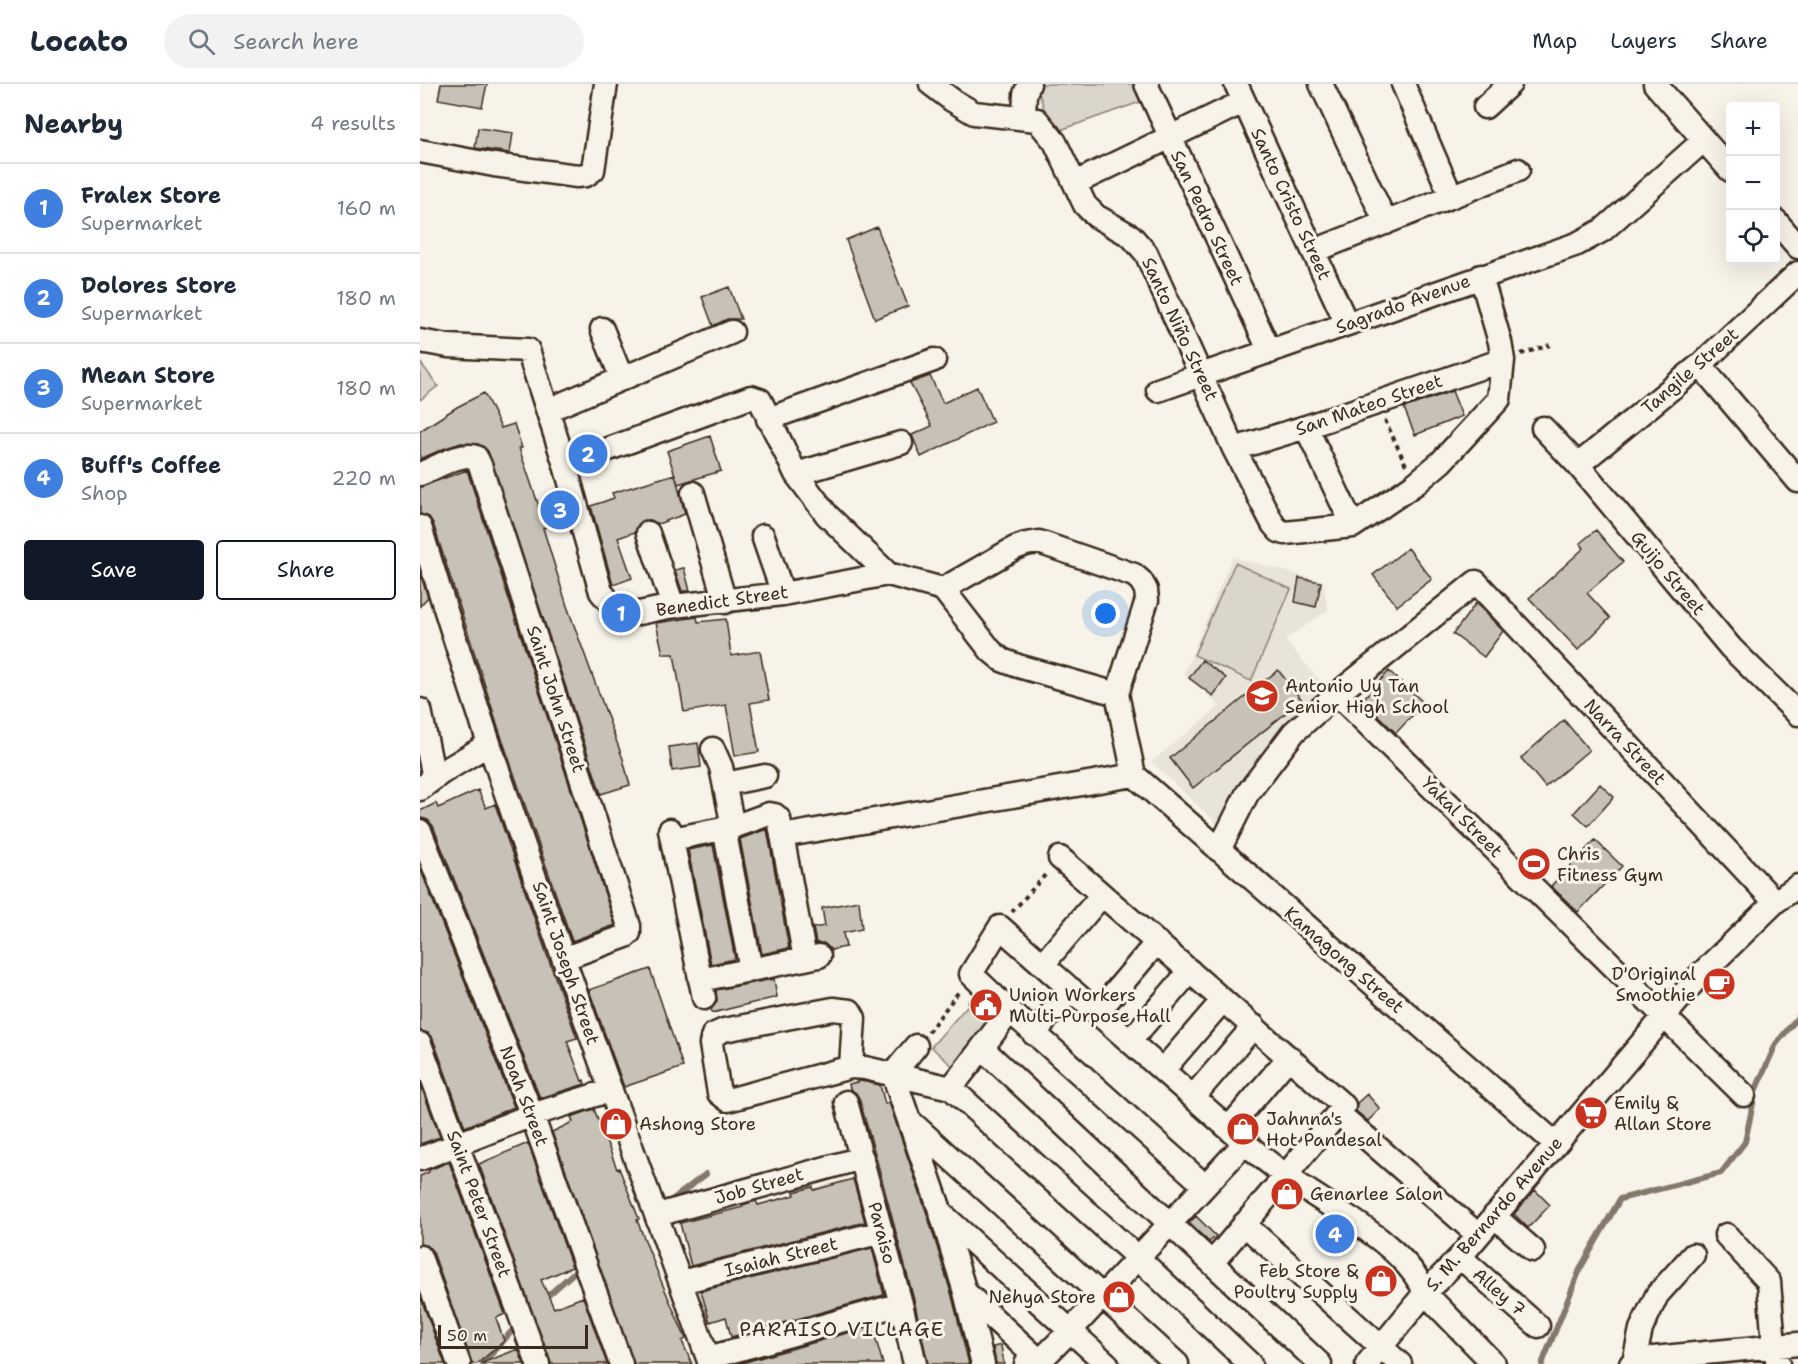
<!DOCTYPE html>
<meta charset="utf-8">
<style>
:root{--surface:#fff;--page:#f2f2f3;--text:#1f2937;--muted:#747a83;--line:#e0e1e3;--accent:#111827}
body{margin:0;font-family:"Shantell Sans",sans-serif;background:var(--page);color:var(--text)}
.controls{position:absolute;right:18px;top:18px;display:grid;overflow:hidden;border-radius:6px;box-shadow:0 6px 24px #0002}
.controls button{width:54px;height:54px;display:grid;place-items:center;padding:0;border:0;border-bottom:2px solid var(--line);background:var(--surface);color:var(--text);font:30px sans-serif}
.scale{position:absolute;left:18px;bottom:15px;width:150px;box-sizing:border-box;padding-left:6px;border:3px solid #3b2a1e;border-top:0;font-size:16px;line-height:21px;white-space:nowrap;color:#3b2a1e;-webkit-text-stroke:4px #f7f3e8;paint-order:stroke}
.you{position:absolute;left:686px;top:530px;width:21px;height:21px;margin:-15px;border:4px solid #fff;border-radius:50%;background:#1a73e8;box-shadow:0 0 0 9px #1a73e833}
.badge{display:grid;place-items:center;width:39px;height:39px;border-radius:50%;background:var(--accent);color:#fff;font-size:20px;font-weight:700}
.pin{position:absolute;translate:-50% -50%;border:3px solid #fff;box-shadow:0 2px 6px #0006}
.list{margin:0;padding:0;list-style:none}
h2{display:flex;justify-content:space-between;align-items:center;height:78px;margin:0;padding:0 24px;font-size:26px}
h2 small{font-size:20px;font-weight:400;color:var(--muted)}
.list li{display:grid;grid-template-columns:39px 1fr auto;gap:18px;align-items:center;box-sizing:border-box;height:90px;padding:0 24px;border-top:2px solid var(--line)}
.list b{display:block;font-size:22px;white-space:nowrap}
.list p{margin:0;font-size:20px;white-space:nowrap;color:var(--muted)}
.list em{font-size:20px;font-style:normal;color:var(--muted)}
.actions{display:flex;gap:12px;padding:18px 24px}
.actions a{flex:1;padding:14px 0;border:2px solid var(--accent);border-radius:6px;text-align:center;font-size:21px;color:var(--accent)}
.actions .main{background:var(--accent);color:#fff}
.icon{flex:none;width:33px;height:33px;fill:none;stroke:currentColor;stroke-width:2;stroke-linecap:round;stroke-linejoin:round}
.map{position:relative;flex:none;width:1378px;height:1280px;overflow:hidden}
header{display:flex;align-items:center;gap:36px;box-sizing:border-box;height:84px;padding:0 30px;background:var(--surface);border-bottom:2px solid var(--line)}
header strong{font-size:28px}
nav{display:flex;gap:33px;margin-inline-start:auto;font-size:21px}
.search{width:420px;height:54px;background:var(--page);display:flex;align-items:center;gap:15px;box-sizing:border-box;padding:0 21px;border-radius:33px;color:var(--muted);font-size:22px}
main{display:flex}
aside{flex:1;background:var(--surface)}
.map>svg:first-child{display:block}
</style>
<header>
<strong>Locato</strong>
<div class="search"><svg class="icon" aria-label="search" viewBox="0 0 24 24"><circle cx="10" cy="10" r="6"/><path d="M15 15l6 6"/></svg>Search here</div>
<nav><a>Map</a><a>Layers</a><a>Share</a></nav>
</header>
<main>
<aside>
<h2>Nearby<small>4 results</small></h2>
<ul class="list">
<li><span class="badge" style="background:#3f7fe0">1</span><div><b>Fralex Store</b><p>Supermarket</p></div><em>160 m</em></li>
<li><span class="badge" style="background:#3f7fe0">2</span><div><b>Dolores Store</b><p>Supermarket</p></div><em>180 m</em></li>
<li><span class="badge" style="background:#3f7fe0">3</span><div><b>Mean Store</b><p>Supermarket</p></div><em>180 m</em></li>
<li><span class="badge" style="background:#3f7fe0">4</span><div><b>Buff's Coffee</b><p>Shop</p></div><em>220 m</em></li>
</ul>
<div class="actions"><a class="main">Save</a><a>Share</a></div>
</aside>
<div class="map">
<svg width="1378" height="1280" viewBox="0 0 1378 1280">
<rect width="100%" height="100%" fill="#f7f3e8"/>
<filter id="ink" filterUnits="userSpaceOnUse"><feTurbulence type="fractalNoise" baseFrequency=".0167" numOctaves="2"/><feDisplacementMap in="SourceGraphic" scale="12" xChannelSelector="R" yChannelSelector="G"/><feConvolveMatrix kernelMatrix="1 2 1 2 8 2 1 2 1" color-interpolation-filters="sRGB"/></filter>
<g filter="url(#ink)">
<path fill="#e9e4d9" d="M812 473 903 497 908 526 865 556 905 602 845 663 800 742 731 678 800 622 764 590Z"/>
<path fill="#dbd6cb" stroke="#8b8074" stroke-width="1.5" d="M616 0H713L720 18 632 49Z
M0 278 18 302 0 316Z
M815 479 871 505 831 597 774 571Z
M547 922 573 944 537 986 511 963Z"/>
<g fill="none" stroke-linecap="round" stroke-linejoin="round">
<path stroke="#84786c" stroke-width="6" d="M248 1119 286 1090
M105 1232 160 1183
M63 1280 98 1240
M1122 1280 1161 1183 1200 1115 1301 1089 1325 1058 1336 1005 1356 960 1378 933"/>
</g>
<path fill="#c8c1b6" stroke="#3b2a1e" stroke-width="1.5" d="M21 0H67L62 23 18 15Z
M58 44 93 49 90 69 55 64Z
M457 143 488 222 455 235 426 156Z
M309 203 321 235H307L293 242 282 213Z
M510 292 523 319 557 303 573 338 501 373 492 351 512 342 490 299Z
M1032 307 1042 332 995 351 984 324Z
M64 309 81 344 94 340 102 364H99L126 443 123 444 147 522 203 675 210 701 181 710 68 367 58 360 41 359 23 365 0 375V347L37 323Z
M290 352 301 387 258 400 247 367Z
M47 386 195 841 152 857 80 649 13 439 9 433 0 430V403Z
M255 390 265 430 238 440 231 436H223L218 441 215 448 198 454 212 494 193 501 171 422 194 414 192 409Z
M1176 446 1203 478 1167 509 1190 534 1158 566 1109 514 1164 464 1160 459Z
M988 464 1012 495 977 522 953 491Z
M264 484 270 507H262L255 486Z
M0 489 8 513 0 522Z
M879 494 901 498 896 523 875 518Z
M1056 519 1083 547 1064 573 1033 550Z
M277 533 278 538 306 535 311 572 340 567 349 616 330 619 339 668 315 672 306 621 264 628 254 570H243L236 539Z
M782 576 806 594 793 612 769 594Z
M858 586 882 616 773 704 750 674Z
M969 587 1004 619 976 649 942 616Z
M1144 636 1169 666 1125 703 1101 674Z
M278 659 281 683 252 687 249 663Z
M1180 700 1194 713 1168 742 1154 729Z
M58 706 66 724 75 720 126 868 157 954 147 957 162 997 164 996 165 1000 120 1014 13 742 8 736 0 734V727L16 719 18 724Z
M347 745 369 864 342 870 320 755Z
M1175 756 1202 782 1158 828 1131 802Z
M293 761 315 875 291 880 268 766Z
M0 784 94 1023 45 1043 13 955 8 949 0 947Z
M439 817 442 845 423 849 426 863 411 866 404 859H396L393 844 405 842 402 824Z
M230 885 263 983 204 1003 169 906Z
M354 895 357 913 292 929 291 925 297 918 296 906Z
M554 911 572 928 567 935 548 918Z
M441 997 460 1001 465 1020 469 1018 508 1133 532 1212 549 1280H508L494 1216 455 1070 439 1014 436 1009 430 1005 429 1000Z
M0 999 20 1053 0 1060Z
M947 1010 960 1025 948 1037 936 1027 937 1019Z
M174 1025 197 1085 199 1084 219 1135 217 1136 239 1192 266 1255 262 1257 272 1280H214L132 1048 153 1038 151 1033Z
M108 1059 152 1183 121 1196 134 1224 163 1213 187 1280H131L59 1080Z
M29 1078 85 1230 76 1234 84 1257 57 1280H52L13 1168 8 1162 0 1160V1092L9 1088V1086Z
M433 1095 445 1138 271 1182 260 1139 323 1123 322 1121 336 1117 338 1121 375 1111 374 1108 393 1103 394 1106Z
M1115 1106 1130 1121 1108 1144 1094 1130Z
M776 1132 796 1152 789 1158 769 1139Z
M452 1164 464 1211 311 1253 306 1233 290 1238 281 1207Z
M0 1212 25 1280H0Z
M452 1242 463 1280H318Z
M581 1261 584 1280H576L573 1263Z
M98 1265 104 1280H62V1279Z"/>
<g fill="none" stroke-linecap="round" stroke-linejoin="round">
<defs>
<path id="minor" d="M511 0 532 16 554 29 617 36 635 58 665 121 676 132 711 152 726 169 814 365 853 440 859 447 865 449 933 442 995 400 1021 378 1079 315 1083 276 1080 258 1061 192
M726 0 850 268
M816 0 927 240
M901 0 966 139
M983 0 1031 112
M1235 0 1310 86
M1065 23 1090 0
M604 34 605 10 609 0
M0 67 74 81 157 92 166 91 173 86 186 0
M655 99 823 18
M1356 137 1378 163
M894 167 1098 86
M182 245 202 295
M0 257 28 262 108 266 145 381 181 508 193 522 214 530 253 522 363 510 468 490
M1280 281 1378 397
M738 306 1157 160 1183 146 1284 56
M128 326 312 248
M348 335 514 276
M886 343 933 442
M1123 344 1158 381 1311 564 1378 630
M814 365 886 343 1083 276
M145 381 331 313 340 316 376 390 407 431 468 490 523 505 571 567 582 576 598 582 697 610
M1158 381 1280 281 1378 189
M0 390C16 384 39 368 56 373L60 381 209 842V849L206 852 145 874
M376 390 481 359
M273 409 305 518
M0 443C85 725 190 1002 290 1280
M228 449 253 522
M343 452 363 510
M523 505 595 464 606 460 619 458 714 491 721 497 726 506 727 516 697 610 714 691
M917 610 1324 1011
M0 626 14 694
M293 665 301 683 313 743
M714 691 1136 1060
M305 700 345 692
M0 705 21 689 69 660
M304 744 331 886
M250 746 284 914
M0 747 112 1031 201 1280
M362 752 714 691
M252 755 313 743 349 730 355 731 359 735 385 875
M799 766 827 710 874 648 917 610 1056 498 1355 818
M640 774 924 1022 792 1179
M623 880 682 811
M280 896 399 872
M590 927 551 890 580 843 825 1059C838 1070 851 1081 865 1091 907 1123 985 1159 1005 1209L1074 1280
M678 928 737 858
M614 950 651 905
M710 957 770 887
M0 960 118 1280
M496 962 473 990 521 1129 545 1208 623 1280
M562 964 590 927 784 1101
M431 983 434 934 430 927 413 925 304 946 293 951 291 960 299 1009 308 1016 431 983 445 984 531 1004
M743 986 803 916
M773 1013 834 942
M426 1018 481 1220 495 1280
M918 1029 1058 1151
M492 1039 757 1280
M809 1044 869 973
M0 1075 112 1031 191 1006
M522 1130 687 1280
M237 1131 442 1074
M1074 1132 1113 1166
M824 1140 980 1280
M1306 1151 1349 1198 1354 1262 1358 1280
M0 1173 39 1280
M1040 1173 1118 1242
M261 1198 462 1148
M545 1208 563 1280
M288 1274 481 1220
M1214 1278 1221 1245 1237 1211 1273 1171
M606 1280 620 1277 651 1246 825 1059
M830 1280 718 1174 531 1004 562 964 900 1280
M947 1280 1005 1209 1040 1173 1277 894 1355 818 1378 802
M1211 1280 1223 1275 1378 1260"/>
</defs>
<use href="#minor" stroke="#3b2a1e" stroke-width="27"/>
<path stroke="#3b2a1e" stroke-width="4" stroke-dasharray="4.5 4.5" stroke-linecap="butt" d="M1101 270 1130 261
M965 336 986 381
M592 828 627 789
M508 948 540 906"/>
<use href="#minor" stroke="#f7f3e8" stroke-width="22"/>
</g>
</g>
<defs>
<symbol id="school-disc" viewBox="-11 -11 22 22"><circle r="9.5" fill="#c8321e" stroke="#f7f3e8"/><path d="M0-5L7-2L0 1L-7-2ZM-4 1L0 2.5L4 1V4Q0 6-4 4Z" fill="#fff"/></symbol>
<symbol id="stadium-disc" viewBox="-11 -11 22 22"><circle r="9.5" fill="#c8321e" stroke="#f7f3e8"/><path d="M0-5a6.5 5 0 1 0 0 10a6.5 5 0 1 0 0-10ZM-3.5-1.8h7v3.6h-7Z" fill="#fff"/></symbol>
<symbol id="cafe-disc" viewBox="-11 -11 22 22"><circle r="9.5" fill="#c8321e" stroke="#f7f3e8"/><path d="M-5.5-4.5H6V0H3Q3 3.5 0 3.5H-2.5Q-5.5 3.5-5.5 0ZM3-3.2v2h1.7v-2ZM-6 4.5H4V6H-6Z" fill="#fff"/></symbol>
<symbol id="civic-disc" viewBox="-11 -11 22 22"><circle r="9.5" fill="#c8321e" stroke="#f7f3e8"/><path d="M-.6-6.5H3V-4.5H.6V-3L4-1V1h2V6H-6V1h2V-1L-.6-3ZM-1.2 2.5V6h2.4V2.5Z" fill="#fff"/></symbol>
<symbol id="supermarket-disc" viewBox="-11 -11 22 22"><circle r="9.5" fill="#c8321e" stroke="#f7f3e8"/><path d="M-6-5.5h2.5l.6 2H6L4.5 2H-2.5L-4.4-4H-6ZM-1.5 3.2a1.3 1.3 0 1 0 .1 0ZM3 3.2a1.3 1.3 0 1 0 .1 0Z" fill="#fff"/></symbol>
<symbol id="shop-disc" viewBox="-11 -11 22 22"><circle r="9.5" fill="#c8321e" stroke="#f7f3e8"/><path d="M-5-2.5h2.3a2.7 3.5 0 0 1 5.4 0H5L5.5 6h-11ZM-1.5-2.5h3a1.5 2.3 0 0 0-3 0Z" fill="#fff"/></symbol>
</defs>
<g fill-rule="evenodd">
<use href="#school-disc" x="823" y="593" width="38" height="38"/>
<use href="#stadium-disc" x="1095" y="761" width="38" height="38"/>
<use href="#cafe-disc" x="1280" y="881" width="38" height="38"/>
<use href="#civic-disc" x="547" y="902" width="38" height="38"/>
<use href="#supermarket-disc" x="1152" y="1010" width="38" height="38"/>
<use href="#shop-disc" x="177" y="1021" width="38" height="38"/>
<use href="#shop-disc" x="804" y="1026" width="38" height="38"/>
<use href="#shop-disc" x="848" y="1091" width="38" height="38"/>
<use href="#shop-disc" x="942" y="1178" width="38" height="38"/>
<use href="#shop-disc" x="680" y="1194" width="38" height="38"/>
</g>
<g text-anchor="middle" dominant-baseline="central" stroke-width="6" stroke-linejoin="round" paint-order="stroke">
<g font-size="18" fill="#3b2a1e" stroke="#f7f3e8">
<text transform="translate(871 120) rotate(65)">Santo Cristo Street</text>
<text transform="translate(787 134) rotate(65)">San Pedro Street</text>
<text transform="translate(983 220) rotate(-20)">Sagrado Avenue</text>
<text transform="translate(760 245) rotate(65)">Santo Niño Street</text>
<text transform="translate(1270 287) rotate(-41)">Tangile Street</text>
<text transform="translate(949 321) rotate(-19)">San Mateo Street</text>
<text transform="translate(1248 489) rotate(50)">Guijo Street</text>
<text transform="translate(302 517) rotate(-8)">Benedict Street</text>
<text transform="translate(136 615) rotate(72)">Saint John Street</text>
<text transform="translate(1205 658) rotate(47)">Narra Street</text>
<text transform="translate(1042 733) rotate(45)">Yakal Street</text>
<text transform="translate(924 876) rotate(41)">Kamagong Street</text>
<text transform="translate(146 879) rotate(71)">Saint Joseph Street</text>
<text transform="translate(104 1012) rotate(69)">Noah Street</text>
<text transform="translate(339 1102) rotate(-16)">Job Street</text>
<text transform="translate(59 1120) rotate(70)">Saint Peter Street</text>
<text transform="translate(1074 1130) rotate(-49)">S. M. Bernardo Avenue</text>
<text transform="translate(462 1149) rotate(75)">Paraiso</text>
<text transform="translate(361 1173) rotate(-14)">Isaiah Street</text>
<text transform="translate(1079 1208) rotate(41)">Alley 7</text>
</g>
<g font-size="18" fill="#3b2a1e" stroke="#f7f3e8" text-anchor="start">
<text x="865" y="602">Antonio Uy Tan<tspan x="865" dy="21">Senior High School</tspan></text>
<text x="1137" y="770">Chris<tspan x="1137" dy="21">Fitness Gym</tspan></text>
<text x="1276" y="890" text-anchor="end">D'Original<tspan x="1276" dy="21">Smoothie</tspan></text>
<text x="589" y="911">Union Workers<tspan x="589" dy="21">Multi-Purpose Hall</tspan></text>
<text x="1194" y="1019">Emily &amp;<tspan x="1194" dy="21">Allan Store</tspan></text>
<text x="846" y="1035">Jahnna's<tspan x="846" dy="21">Hot Pandesal</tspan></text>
<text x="219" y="1040">Ashong Store</text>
<text x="890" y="1110">Genarlee Salon</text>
<text x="938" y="1187" text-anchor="end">Feb Store &amp;<tspan x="938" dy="21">Poultry Supply</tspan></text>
<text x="676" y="1213" text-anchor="end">Nehya Store</text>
</g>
<g font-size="20" letter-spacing="1.5" fill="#3b2a1e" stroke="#f7f3e8">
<text x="422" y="1245">PARAISO VILLAGE</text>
</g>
</g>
</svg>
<div class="controls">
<button>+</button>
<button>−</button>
<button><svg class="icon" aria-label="locate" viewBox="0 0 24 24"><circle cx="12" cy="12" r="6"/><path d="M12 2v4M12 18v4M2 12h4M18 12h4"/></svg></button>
</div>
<div class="scale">50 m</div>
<div class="you"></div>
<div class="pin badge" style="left:201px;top:529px;background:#3f7fe0">1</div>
<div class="pin badge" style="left:168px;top:370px;background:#3f7fe0">2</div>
<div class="pin badge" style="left:140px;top:426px;background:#3f7fe0">3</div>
<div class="pin badge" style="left:915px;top:1150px;background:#3f7fe0">4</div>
</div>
</main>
